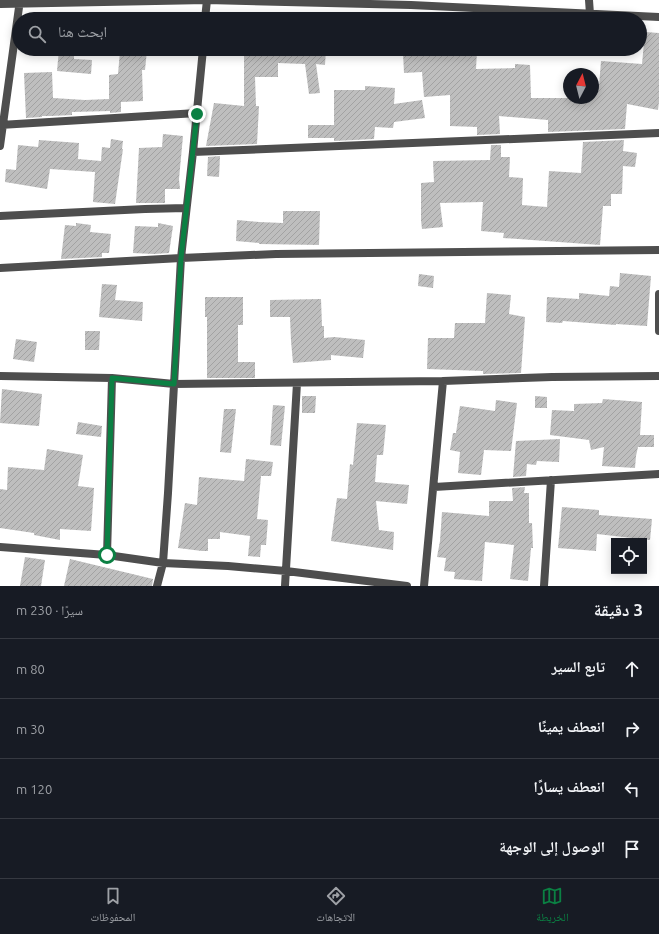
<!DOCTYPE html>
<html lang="ar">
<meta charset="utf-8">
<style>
:root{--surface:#171b24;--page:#20242c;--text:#f1f3f6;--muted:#9ea1a6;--line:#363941;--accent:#0b8043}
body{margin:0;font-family:Ubuntu,"Noto Naskh Arabic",sans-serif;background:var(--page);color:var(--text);direction:rtl}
.controls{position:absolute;right:12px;bottom:12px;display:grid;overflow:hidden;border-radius:0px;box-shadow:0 2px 10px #0003}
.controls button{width:36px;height:36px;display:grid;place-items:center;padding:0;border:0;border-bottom:1px solid var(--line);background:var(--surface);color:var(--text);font:20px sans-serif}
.compass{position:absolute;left:563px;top:68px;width:36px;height:36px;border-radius:50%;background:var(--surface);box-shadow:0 2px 10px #0003;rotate:7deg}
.stop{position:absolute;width:12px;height:12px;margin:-9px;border:3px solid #0b8043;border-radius:50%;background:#fff}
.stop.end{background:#0b8043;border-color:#fff;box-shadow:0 1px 4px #0008}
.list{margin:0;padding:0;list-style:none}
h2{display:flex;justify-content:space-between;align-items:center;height:52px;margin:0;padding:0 16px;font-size:17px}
h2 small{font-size:13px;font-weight:400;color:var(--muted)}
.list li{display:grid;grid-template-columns:26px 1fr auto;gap:12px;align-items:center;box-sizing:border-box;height:60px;padding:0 16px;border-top:1px solid var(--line)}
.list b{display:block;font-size:15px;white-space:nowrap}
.list em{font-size:13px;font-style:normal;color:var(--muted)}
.icon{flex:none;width:22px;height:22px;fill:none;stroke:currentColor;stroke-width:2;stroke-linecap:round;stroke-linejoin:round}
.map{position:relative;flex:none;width:659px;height:586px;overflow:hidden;direction:ltr}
.search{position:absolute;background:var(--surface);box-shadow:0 2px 10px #0003;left:12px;right:12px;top:12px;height:44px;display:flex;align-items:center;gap:10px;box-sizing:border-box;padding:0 14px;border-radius:22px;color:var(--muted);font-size:15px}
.sheet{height:292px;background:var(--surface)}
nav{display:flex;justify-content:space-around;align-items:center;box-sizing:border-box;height:56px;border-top:1px solid var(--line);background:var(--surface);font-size:11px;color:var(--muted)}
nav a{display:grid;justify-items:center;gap:2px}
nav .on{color:var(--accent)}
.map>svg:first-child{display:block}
</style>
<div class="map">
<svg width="659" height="586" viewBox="0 0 659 586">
<defs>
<pattern id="building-hatch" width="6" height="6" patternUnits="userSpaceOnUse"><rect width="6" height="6" fill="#bebebe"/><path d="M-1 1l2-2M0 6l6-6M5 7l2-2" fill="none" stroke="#a2a2a2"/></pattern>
</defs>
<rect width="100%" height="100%" fill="#fff"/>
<path fill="url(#building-hatch)" d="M645 32 659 33V102L658 110 627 104 625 129 548 132V120L499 116 500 134 477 135V127L450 126V95L424 97 422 72 404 73 403 53H452V51H477L476 69 515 68V64L530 65 531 98H593V86H599L601 61 642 64Z
M59 49H74V59L92 60 91 74 57 71Z
M122 49 147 50 145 70H142L143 101 121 102V112L110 113V111L72 112V115L51 116H42V117L26 118 24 73 52 72 53 98 85 100 109 99V75L118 74 120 51 122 52Z
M246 49H326L325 65 316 64 320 93 309 94 305 64 278 63V77H255L256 106H259L257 144 206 146 214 103 244 106V54H246Z
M365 86 395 88 394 104 422 100 425 118 394 122 393 128 375 127 374 139 334 141V138H308V125H334V90H365Z
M163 134 183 136 179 179 180 189H165V203H136L139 148 162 147Z
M111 139 123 141 122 149H123L115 204 93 202 95 172 50 169 47 189 5 182 6 169 16 170 18 145 38 147 39 140 79 143 78 159 101 161 102 147 110 148Z
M624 140 623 151 637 153 635 167 623 166 622 194H611V206H603L600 245 503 238 504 233 481 231 483 202 440 203 443 227 422 229 421 220V183L434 182 433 161 490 160 491 145H501V157H510L509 177 523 178 522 205 547 207 549 171 581 173 583 142Z
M220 156 219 177 207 176 208 157Z
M283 211H320L319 245 259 244V243L236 241 237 220 259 222 283 223Z
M76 223 91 225 90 232 111 234 109 253H102V257L61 259 65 225 76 226Z
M158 223 173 226 169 253 154 254 133 253 135 226 158 227Z
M620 273 651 276 647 326 616 324V325L563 321 562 323 546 322 547 297 579 299V293L609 296 610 286 619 287Z
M419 274 434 276 433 288 418 286Z
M102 284 117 285 115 300 143 302 142 321 99 317Z
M487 293 511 295 509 314 525 317 521 373 483 374V371L427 369 428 338H454L455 323H485Z
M205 297H243V325H238V362H255V378H207V317H205Z
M321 299 322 326H324V338L334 337 365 340 363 358 331 355V360L293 363 291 341 290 317H270V300Z
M85 331H100L99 350H85Z
M16 339 37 342 34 362 13 359Z
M2 389 42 394 39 426 0 423Z
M302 396H316L315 413H302Z
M535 396 547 397V408H535Z
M603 399 642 402 640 435H654V447H638L636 456 635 468 602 466 604 447 591 450 589 440 550 435 552 410 574 411V404L602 403Z
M496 400 517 403 511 451 484 450 481 475 458 473 460 452 450 450 453 433H456L460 406 495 411Z
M273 405 285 406 281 446 270 445Z
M224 409H236L231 453 220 452Z
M78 422 102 426 101 437 76 434Z
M357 423 386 425 383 455H377L375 482 409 485 407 504 376 501 379 530 394 532 393 550 331 541 337 498 347 499 350 464 353 465Z
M560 439 559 462 537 461 536 465 527 464 526 476 513 477 516 441Z
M47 449 83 455 78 486 94 488 91 531 60 529V540L34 535V533L0 528V489L7 490 8 467 44 470Z
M246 459 273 462 271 476H261L257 519 268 520 266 545H261L260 557 248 556 250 536 220 532V539H208V551H202L178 548 185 503 197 505 199 477 244 481Z
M525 487 524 493H529V523H532L533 548H531L528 581 510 579 514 545 485 542 482 581 454 579 455 572 444 571 446 558 437 557 440 541 442 512 489 516V501H513L512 488Z
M562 507 599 510V515L652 519 650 540 597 534 596 551 558 548Z
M25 557 45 560 41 586H20Z
M70 559 153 579 152 586H64Z"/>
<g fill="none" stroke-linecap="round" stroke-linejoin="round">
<path stroke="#4e4e4e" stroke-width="8" d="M589 0 590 14
M0 4 207 0 411 5 659 17
M205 19 207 0
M0 125 197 113
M0 146 20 0
M193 152 659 133
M0 216 145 209 186 208
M0 268 181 258 276 254 659 250
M659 294V331
M0 376 112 378 174 384 443 381 552 377 659 376
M434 487 659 474
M0 547 107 555 163 563 228 566 286 571 407 586
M107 555 112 378
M157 586 163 563 168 493 181 258 193 152 203 49
M285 586 297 383
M424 586 443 381
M544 586 551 480"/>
</g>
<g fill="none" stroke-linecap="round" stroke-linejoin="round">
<path stroke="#0b8043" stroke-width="5" d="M107 555 112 378 174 384 181 258 197 114"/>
</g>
</svg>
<div class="controls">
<button><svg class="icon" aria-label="locate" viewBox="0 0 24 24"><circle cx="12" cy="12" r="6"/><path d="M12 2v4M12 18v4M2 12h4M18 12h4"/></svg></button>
</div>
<svg class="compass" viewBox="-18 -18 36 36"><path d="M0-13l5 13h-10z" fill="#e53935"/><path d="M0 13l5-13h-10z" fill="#9ea1a6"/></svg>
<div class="stop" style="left:107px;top:555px"></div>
<div class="stop end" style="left:197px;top:114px"></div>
<div class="search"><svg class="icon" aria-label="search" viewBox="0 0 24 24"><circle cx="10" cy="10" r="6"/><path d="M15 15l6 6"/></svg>ابحث هنا</div>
</div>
<section class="sheet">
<h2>3 دقيقة<small>سيرًا · 230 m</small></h2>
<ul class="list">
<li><svg class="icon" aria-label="ahead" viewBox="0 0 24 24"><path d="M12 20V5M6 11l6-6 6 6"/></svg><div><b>تابع السير</b></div><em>80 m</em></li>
<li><svg class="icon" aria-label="right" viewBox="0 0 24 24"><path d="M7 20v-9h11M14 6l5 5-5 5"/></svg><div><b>انعطف يمينًا</b></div><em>30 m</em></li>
<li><svg class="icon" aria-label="left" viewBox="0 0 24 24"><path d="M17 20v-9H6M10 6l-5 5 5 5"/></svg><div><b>انعطف يسارًا</b></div><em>120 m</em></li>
<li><svg class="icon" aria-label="arrive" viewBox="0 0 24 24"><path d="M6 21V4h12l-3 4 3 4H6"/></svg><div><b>الوصول إلى الوجهة</b></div></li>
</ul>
</section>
<nav>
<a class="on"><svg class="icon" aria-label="map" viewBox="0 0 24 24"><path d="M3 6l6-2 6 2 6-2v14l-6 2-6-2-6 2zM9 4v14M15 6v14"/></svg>الخريطة</a>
<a><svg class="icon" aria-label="directions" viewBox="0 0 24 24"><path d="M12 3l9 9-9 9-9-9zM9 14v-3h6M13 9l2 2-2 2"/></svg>الاتجاهات</a>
<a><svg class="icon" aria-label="saved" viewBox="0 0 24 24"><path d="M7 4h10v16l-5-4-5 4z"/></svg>المحفوظات</a>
</nav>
